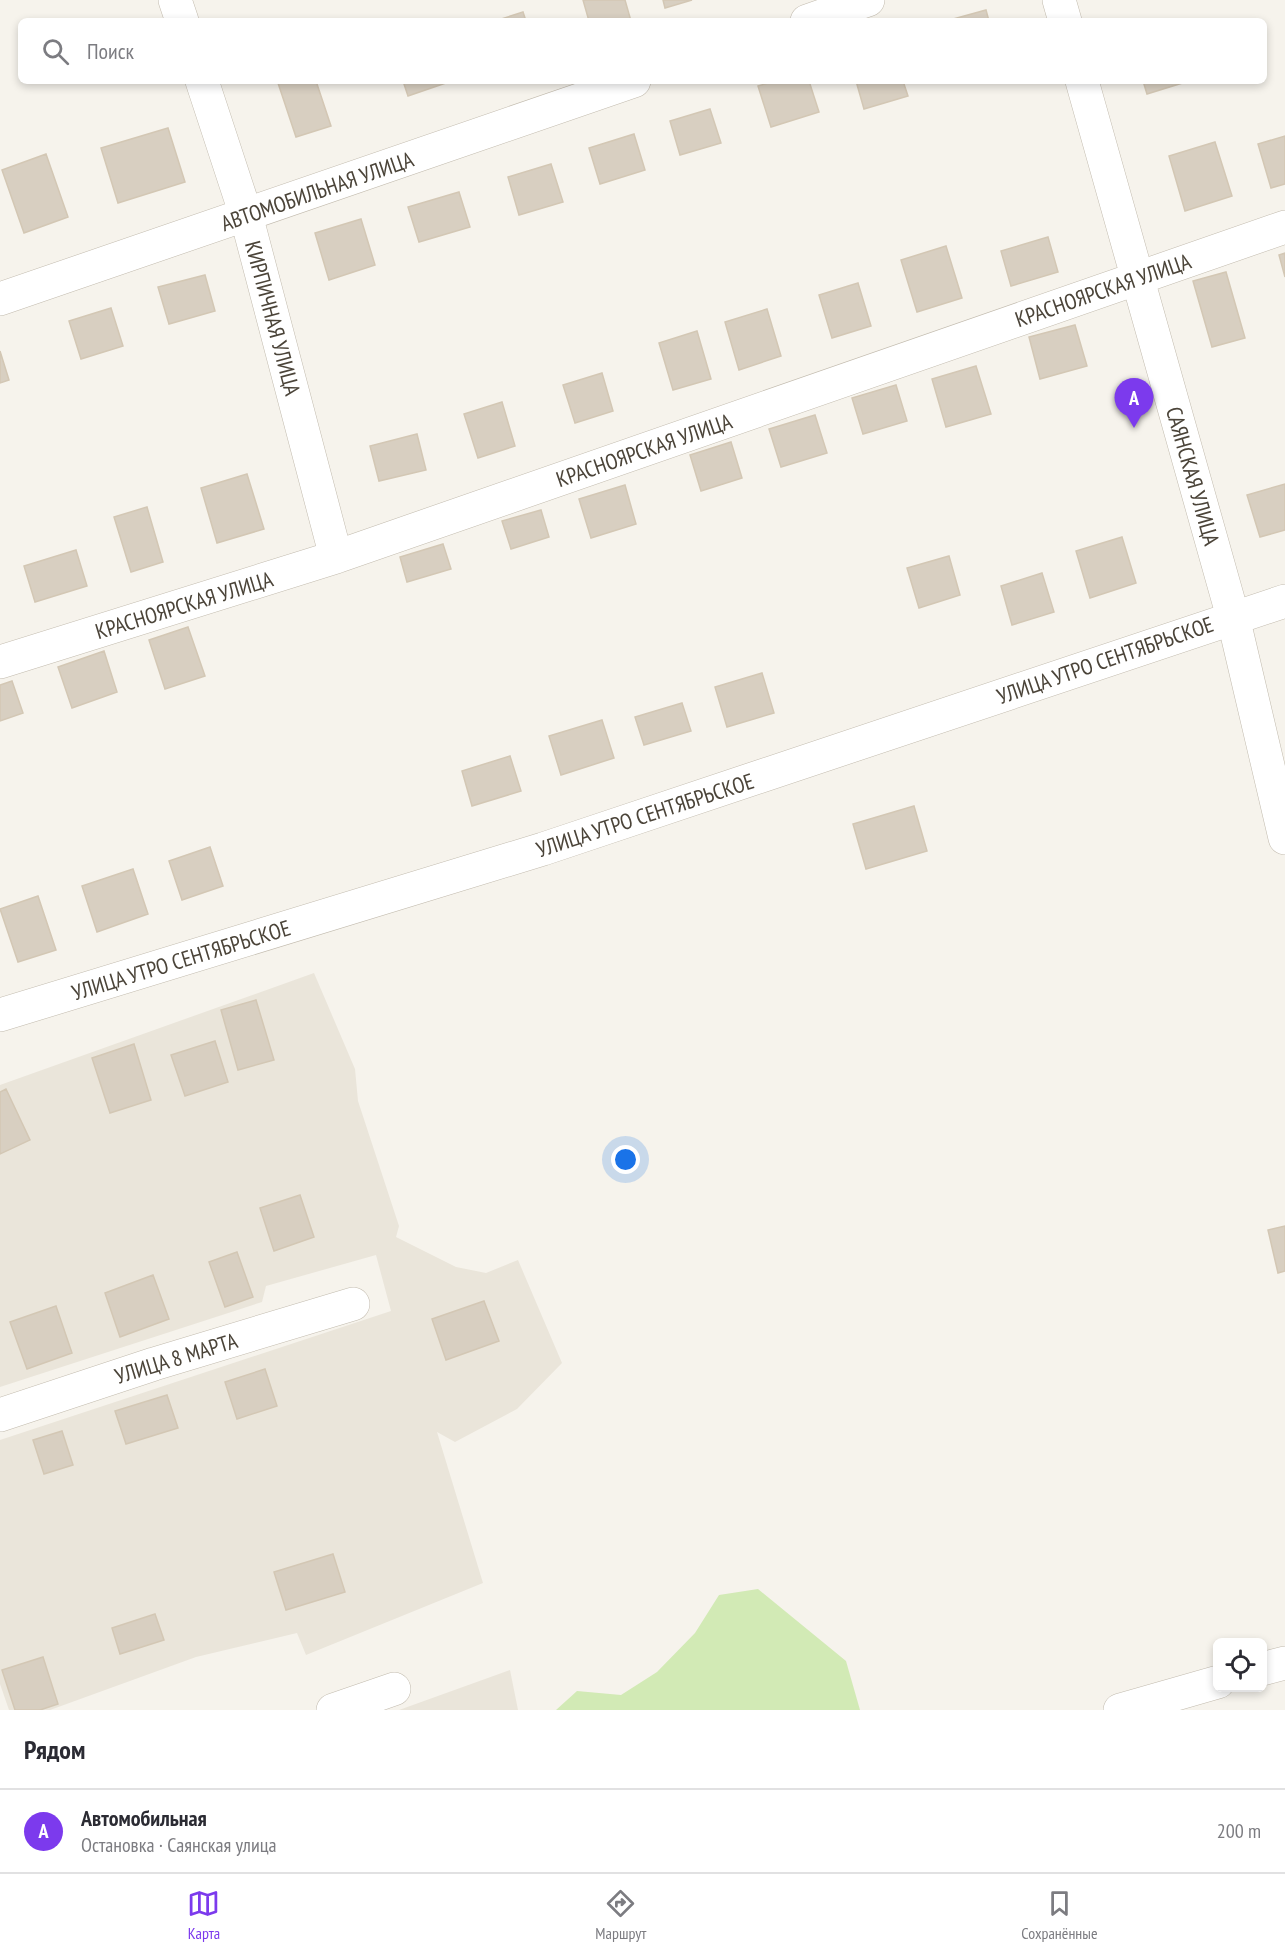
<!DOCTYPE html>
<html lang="ru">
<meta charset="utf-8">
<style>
:root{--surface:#fff;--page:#f2f2f3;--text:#2b2b33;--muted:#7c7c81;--line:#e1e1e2;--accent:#7c3aed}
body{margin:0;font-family:"PT Sans Narrow",sans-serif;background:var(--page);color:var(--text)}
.controls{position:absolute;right:18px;bottom:18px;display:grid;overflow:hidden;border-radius:9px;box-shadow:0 3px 9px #0003}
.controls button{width:54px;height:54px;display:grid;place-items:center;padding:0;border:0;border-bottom:2px solid var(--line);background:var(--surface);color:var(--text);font:30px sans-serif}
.you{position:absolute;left:626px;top:1160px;width:21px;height:21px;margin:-15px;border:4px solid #fff;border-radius:50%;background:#1a73e8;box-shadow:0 0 0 9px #1a73e833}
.badge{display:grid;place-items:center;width:39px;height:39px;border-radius:50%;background:var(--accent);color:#fff;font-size:20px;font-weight:700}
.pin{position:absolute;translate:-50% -50px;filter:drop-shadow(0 2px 3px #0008)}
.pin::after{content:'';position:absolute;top:32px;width:21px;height:18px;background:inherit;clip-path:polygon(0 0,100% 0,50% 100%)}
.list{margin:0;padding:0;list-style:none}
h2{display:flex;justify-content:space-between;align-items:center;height:78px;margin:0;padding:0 24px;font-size:26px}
h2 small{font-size:20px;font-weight:400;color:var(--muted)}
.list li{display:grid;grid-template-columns:39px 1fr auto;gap:18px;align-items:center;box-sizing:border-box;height:84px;padding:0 24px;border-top:2px solid var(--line)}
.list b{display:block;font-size:22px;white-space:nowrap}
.list p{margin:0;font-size:20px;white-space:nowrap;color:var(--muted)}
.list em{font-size:20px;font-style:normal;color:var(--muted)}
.icon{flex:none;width:33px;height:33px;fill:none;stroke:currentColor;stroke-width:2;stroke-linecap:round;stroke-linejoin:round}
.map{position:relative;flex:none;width:1285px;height:1710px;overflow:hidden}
.search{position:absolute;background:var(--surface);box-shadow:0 3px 9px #0003;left:18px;right:18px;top:18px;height:66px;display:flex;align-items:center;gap:15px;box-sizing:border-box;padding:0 21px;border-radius:9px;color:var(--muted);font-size:22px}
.sheet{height:162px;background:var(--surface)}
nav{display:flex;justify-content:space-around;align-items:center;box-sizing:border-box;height:84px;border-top:2px solid var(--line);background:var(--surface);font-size:16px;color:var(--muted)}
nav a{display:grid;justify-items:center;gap:3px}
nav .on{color:var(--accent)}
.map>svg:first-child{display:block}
</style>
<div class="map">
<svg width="1285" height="1710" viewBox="0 0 1285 1710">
<rect width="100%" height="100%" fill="#f6f3ec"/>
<path fill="#eae5da" d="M314 973 355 1069 358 1101 399 1226 396 1237 456 1267 486 1273 518 1260 562 1363 517 1409 455 1442 437 1432 483 1583 306 1655 297 1633 196 1657 50 1710H9L0 1684V1440L391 1311 376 1255 266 1286 262 1302 0 1387V1085Z
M510 1670 518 1710H399Z"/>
<path fill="#d2eab5" d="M758 1589 846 1661 860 1710H556L577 1691 621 1695 657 1672 695 1633 719 1595Z"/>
<path fill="#d8cfc1" stroke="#d3c7b4" stroke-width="1.5" d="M583 0H625L631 21H589Z
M663 0H692L665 8Z
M986 10 989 21H946Z
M523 12 526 21H495Z
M285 81H316L331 126 296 137 278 83Z
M403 81H448L449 82 408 96Z
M775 81H809L819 112 771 127 758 86Z
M856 81H903L908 96 864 109Z
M1143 81H1189L1147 94Z
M710 109 721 143 680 155 670 121Z
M168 128 185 182 118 203 101 148Z
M634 134 645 170 600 184 589 148Z
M1285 136V184L1271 188 1258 144Z
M1215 142 1232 196 1185 211 1169 156Z
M46 154 68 217 24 233 2 170Z
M551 164 563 202 519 215 508 177Z
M459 192 470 227 419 242 408 207Z
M361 219 375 265 329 280 315 233Z
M1048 237 1058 272 1011 286 1001 251Z
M946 246 962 298 917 312 901 260Z
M1285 253V277L1279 255Z
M1226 272 1245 338 1212 347 1193 281Z
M205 275 215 311 169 324 158 287Z
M858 283 871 326 832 338 819 295Z
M111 308 123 346 81 359 69 321Z
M767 309 781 356 739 370 725 322Z
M1075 325 1087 366 1040 379 1029 337Z
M697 331 711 379 673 390 659 343Z
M0 351 9 380 0 383Z
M976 366 991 414 946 427 932 379Z
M602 373 613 411 575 423 563 385Z
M896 385 907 421 863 434 852 398Z
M502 402 515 446 478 458 464 414Z
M815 415 827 453 781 467 769 429Z
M417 434 426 470 379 481 370 446Z
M731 442 742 478 701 491 690 455Z
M247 474 264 529 217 543 201 488Z
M1285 484V530L1260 537 1247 495Z
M625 485 636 524 591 538 579 499Z
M147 507 163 562 131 572 114 517Z
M541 510 549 537 511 549 502 521Z
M1122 537 1136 583 1090 598 1076 551Z
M443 544 451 569 407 582 400 557Z
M76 550 87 586 35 602 24 566Z
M949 556 960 595 919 608 907 568Z
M1042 573 1054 612 1012 625 1001 586Z
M188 627 205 676 165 689 149 640Z
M104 651 117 692 72 708 58 667Z
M762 673 774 713 727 727 715 687Z
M12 681 23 713 0 721V685Z
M682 703 691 731 644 745 635 717Z
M602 720 614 758 561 775 549 736Z
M510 756 521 791 472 806 462 771Z
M914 806 927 851 866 869 853 824Z
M210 847 223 886 182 900 169 861Z
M133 869 148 914 97 932 82 886Z
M38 896 56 950 18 962 0 909Z
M256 1000 274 1060 238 1070 221 1010Z
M215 1041 228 1082 185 1096 171 1055Z
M134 1044 151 1100 110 1113 92 1058Z
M6 1089 30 1140 0 1154V1092Z
M300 1195 314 1237 274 1251 260 1208Z
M1285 1226V1271L1278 1273 1268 1230Z
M237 1252 253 1297 225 1307 209 1262Z
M153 1275 169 1319 120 1337 105 1293Z
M484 1301 499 1341 446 1360 432 1319Z
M56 1306 72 1353 27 1369 10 1322Z
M265 1369 277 1406 237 1419 225 1382Z
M167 1395 178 1428 126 1444 115 1411Z
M62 1431 73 1465 44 1474 33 1440Z
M333 1554 345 1592 286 1610 274 1572Z
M155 1614 164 1640 120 1654 112 1628Z
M43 1657 58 1704 40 1710H15L2 1670Z"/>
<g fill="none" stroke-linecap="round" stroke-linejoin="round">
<defs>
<path id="minor" d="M175 0 182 21
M1059 0 1065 21
M807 21 868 0
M202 81 246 215 336 557
M1082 81 1233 617 1285 838
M0 299 634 81
M0 662 336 557 1285 227
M0 1015 543 849 1285 601
M0 1415 154 1364 353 1304
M1262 1669 1285 1663
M333 1710 394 1689
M1120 1710 1218 1682"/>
</defs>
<use href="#minor" stroke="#c2bbae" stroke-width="34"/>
<use href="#minor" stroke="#fff" stroke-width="33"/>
</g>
<g text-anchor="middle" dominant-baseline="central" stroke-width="6" stroke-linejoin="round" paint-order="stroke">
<g font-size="22" fill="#4b4439" stroke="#fff">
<text transform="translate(317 191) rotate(-19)">АВТОМОБИЛЬНАЯ УЛИЦА</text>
<text transform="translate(1103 290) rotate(-19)">КРАСНОЯРСКАЯ УЛИЦА</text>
<text transform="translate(273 318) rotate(75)">КИРПИЧНАЯ УЛИЦА</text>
<text transform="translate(644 450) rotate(-19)">КРАСНОЯРСКАЯ УЛИЦА</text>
<text transform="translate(1193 476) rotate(74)">САЯНСКАЯ УЛИЦА</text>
<text transform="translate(184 605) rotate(-17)">КРАСНОЯРСКАЯ УЛИЦА</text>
<text transform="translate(1105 660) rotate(-19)">УЛИЦА УТРО СЕНТЯБРЬСКОЕ</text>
<text transform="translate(645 815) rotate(-18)">УЛИЦА УТРО СЕНТЯБРЬСКОЕ</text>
<text transform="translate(181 960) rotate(-17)">УЛИЦА УТРО СЕНТЯБРЬСКОЕ</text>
<text transform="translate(176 1358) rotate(-17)">УЛИЦА 8 МАРТА</text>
</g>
</g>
</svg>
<div class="controls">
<button><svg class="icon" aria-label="locate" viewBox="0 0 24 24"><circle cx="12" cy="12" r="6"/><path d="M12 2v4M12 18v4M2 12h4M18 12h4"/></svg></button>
</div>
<div class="you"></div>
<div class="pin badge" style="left:1134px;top:428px">A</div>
<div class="search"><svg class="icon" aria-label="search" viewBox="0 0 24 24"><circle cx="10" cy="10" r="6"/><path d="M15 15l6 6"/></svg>Поиск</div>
</div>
<section class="sheet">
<h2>Рядом<small></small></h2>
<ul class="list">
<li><span class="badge">A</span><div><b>Автомобильная</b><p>Остановка · Саянская улица</p></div><em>200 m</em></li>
</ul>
</section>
<nav>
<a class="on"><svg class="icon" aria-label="map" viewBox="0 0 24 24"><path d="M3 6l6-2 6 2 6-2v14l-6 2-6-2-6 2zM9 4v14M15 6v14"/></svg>Карта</a>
<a><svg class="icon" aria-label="directions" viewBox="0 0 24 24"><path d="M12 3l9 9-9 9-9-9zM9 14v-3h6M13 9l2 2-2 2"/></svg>Маршрут</a>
<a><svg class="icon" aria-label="saved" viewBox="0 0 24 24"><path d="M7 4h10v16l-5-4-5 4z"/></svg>Сохранённые</a>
</nav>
